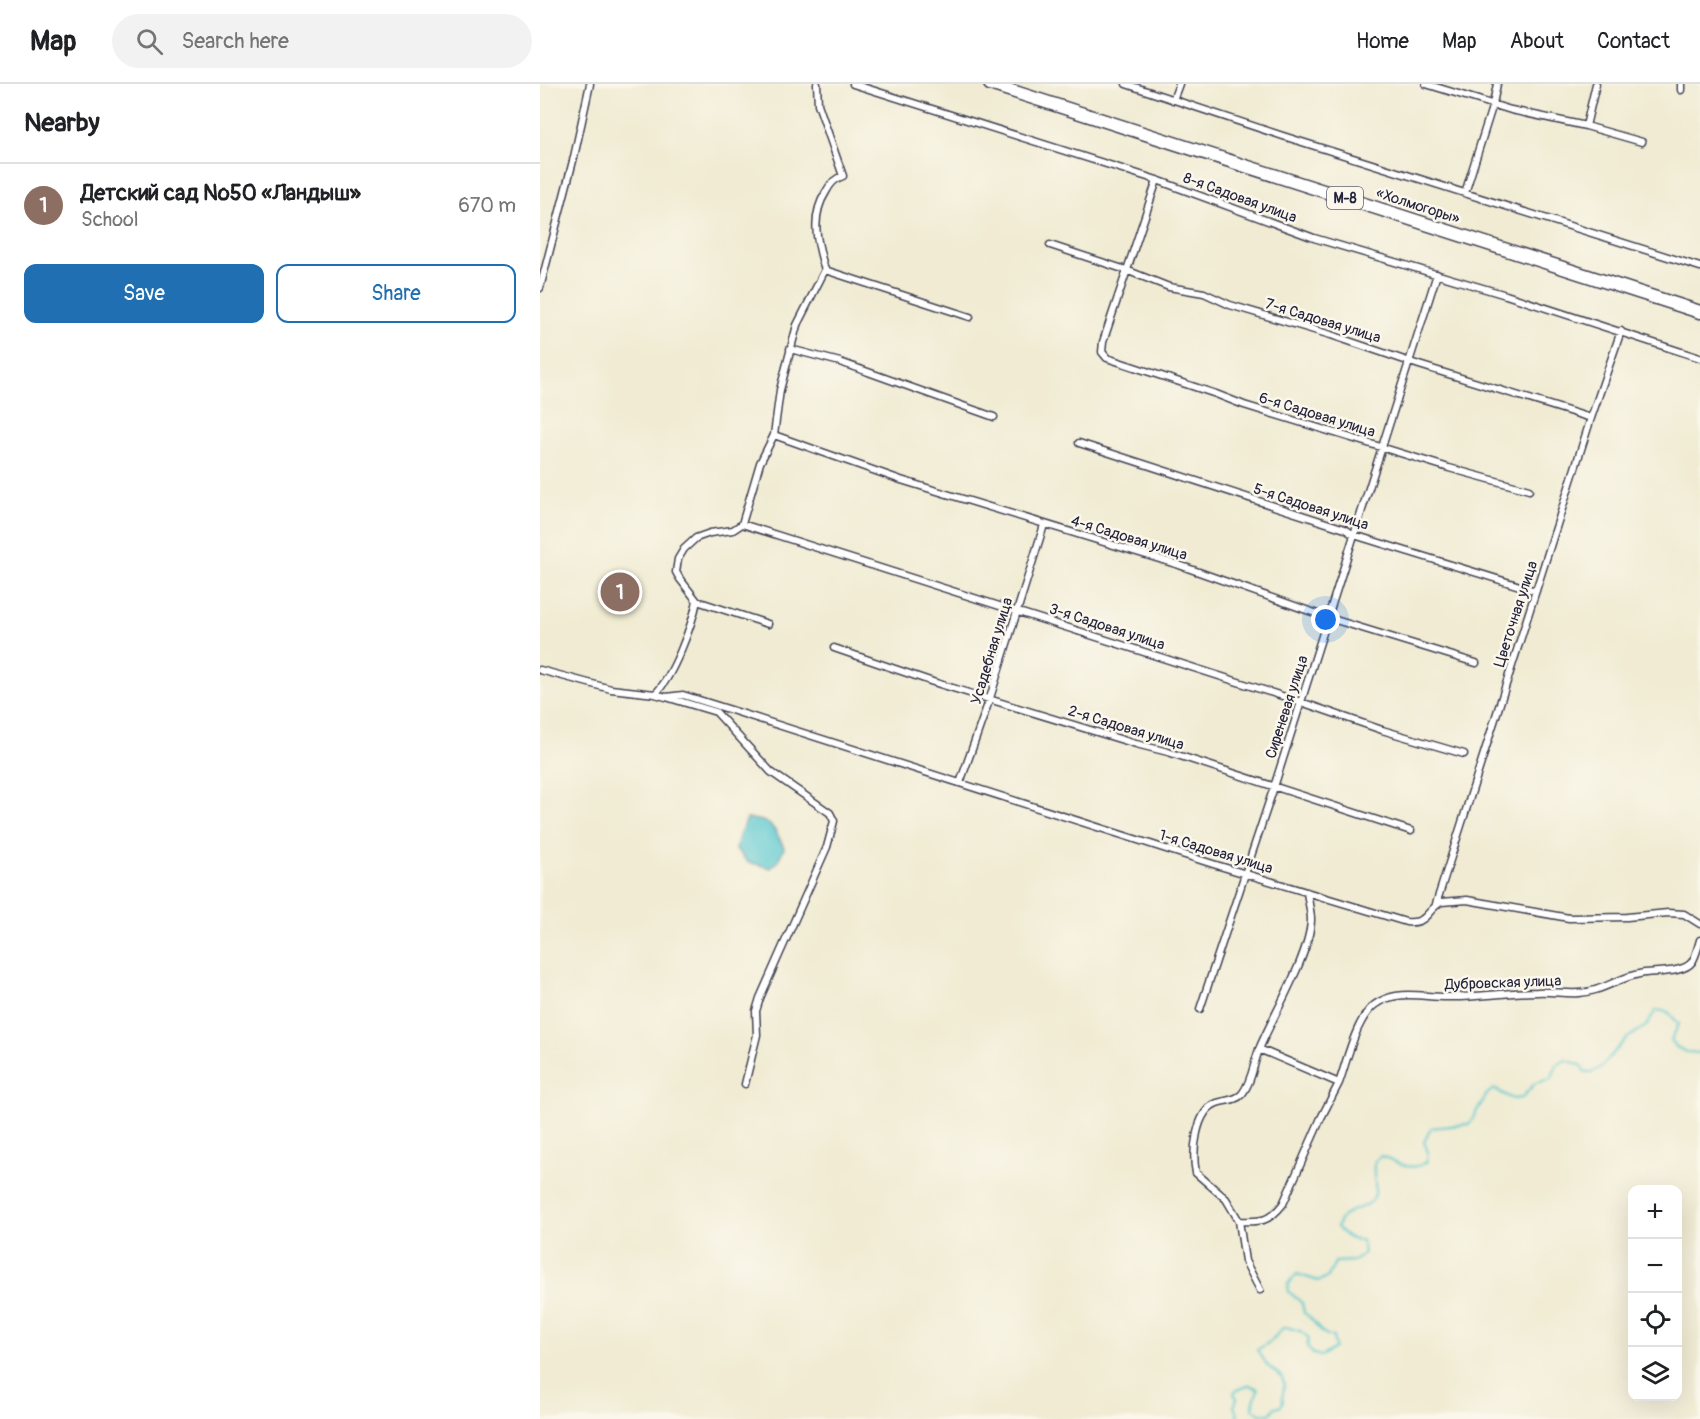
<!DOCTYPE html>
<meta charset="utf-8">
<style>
:root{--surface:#fff;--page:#f2f2f2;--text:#202124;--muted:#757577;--line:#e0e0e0;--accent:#1f6fb2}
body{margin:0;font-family:Pangolin,sans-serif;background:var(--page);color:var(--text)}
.controls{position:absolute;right:18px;bottom:18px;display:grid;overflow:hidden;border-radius:12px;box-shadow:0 6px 24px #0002}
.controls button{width:54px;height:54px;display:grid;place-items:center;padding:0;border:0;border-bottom:2px solid var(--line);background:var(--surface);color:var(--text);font:30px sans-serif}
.you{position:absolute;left:786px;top:536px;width:21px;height:21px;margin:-15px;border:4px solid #fff;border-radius:50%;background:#1a73e8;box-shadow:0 0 0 9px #1a73e833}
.badge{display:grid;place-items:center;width:39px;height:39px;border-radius:50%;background:var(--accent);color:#fff;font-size:20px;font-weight:700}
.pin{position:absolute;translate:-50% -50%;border:3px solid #fff;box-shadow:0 2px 6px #0006}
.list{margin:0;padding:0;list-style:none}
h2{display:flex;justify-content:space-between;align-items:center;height:78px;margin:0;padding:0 24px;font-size:26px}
h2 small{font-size:20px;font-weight:400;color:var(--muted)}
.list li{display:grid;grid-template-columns:39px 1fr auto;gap:18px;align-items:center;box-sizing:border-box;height:84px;padding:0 24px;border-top:2px solid var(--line)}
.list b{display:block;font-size:22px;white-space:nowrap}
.list p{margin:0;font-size:20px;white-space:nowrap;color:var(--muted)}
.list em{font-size:20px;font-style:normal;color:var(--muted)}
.actions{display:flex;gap:12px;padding:18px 24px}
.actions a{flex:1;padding:14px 0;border:2px solid var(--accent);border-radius:12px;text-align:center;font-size:21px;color:var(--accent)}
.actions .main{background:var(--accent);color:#fff}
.icon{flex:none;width:33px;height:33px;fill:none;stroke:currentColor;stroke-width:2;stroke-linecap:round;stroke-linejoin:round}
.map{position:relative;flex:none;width:1160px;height:1335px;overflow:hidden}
header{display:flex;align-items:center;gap:36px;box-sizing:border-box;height:84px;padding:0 30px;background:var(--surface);border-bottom:2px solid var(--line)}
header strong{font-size:28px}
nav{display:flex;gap:33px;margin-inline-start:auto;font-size:21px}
.search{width:420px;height:54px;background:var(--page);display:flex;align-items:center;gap:15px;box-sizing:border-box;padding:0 21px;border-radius:33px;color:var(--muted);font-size:22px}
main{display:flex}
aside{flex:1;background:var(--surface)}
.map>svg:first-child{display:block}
</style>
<header>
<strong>Map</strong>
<div class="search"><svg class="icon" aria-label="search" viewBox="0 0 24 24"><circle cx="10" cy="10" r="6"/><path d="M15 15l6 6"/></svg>Search here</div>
<nav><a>Home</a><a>Map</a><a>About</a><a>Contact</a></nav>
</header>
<main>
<aside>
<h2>Nearby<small></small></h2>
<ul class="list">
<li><span class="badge" style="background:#8d6e63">1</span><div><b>Детский сад №50 «Ландыш»</b><p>School</p></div><em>670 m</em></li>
</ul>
<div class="actions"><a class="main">Save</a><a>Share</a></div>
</aside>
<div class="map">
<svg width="1160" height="1335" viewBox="0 0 1160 1335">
<rect width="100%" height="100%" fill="#fbf7ec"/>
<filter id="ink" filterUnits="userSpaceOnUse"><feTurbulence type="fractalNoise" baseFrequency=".0167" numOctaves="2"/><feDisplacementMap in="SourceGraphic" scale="12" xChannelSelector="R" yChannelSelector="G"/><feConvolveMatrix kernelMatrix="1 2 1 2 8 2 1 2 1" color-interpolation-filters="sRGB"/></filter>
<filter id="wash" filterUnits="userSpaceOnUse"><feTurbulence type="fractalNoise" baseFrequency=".008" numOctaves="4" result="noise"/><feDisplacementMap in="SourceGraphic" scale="24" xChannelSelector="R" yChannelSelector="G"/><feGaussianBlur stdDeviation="1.35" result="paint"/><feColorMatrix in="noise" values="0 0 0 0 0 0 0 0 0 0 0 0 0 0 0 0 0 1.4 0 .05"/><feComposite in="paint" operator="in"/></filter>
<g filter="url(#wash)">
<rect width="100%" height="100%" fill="#f0ebd2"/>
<path fill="#59c7cf" stroke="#3e7485" stroke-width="1.5" d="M207 735C231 735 235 744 244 764L237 778 231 784 208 778 196 765 199 752Z"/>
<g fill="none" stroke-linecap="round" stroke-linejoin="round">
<path stroke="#59c7cf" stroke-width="2" d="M695 1335 698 1331 694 1323 697 1314 694 1310 695 1307 710 1301 718 1305 712 1324 720 1330H730L735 1323H740L743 1318C741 1309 745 1307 744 1300 743 1290 734 1288 728 1282 724 1277 722 1272 717 1266L731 1257 743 1244 746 1243 760 1247 769 1254 767 1262 773 1270 781 1272 795 1264 793 1253C773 1247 779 1238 764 1229L762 1219 749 1208 748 1200 757 1190 778 1197 788 1193 795 1178 814 1177 824 1169 822 1156C810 1157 804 1151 797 1143 804 1121 825 1128 833 1115 840 1103 830 1090 835 1077L841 1072C857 1077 872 1090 887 1077L888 1068 884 1058 891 1044 929 1040 947 1010 954 1005 973 1015 982 1014 995 999 1011 995 1017 981 1026 976 1041 981 1045 988H1053L1061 983 1086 955 1106 942 1116 926 1128 928 1139 940 1131 956 1136 963 1147 968 1160 969"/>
</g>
</g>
<g filter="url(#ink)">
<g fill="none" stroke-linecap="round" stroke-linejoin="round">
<defs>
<path id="street" d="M313 0 617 96 774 154 966 211 1160 274
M586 0 743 52 1160 183
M886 0 971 26 1046 42 1102 58
M1141 0V6
M633 16 639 0
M1046 42 1056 0
M617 96 563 258 562 268 567 274 676 310 704 321 909 384 989 406
M925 109 953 20 957 0
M510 161 586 186 629 203 664 209 690 221 791 251 879 281 1051 334
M285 186 430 233
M0 204 34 73 50 0
M250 265 300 278 454 333
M234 351 361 396 639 481 789 534 936 579
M539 359 805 445 814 451 996 507
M202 440 761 618 842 646 924 670
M157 517 228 540
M294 564 393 598 596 660 628 668 871 747
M0 586 71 605 115 610 126 613 143 611 188 625 673 780 866 838C888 840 885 828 901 818L927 816 1029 834 1087 833 1128 829 1144 830 1160 840
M115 610C133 593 152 541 157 517L140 495 136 488 138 475 144 465 156 454 170 449 193 446 202 440 220 379 234 351 240 306 257 241 285 186C277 159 270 133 286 108 290 100 295 94 303 92L278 20 277 0
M126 613 176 628 231 688 290 729 294 737 287 763 220 914 216 927 217 951 205 1000
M420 699 450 614 504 441
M896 820 1051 334 1081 247
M660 925 734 703 897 190
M799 999C807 977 817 929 839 918 860 906 883 913 906 913 936 914 967 908 997 908 1011 907 1025 910 1039 909 1061 908 1078 894 1099 890 1113 887 1143 890 1152 878 1156 872 1158 863 1160 856
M699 1137C721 1138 729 1138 743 1120L781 1034 799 999 719 965
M720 1206 705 1177 699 1137 686 1115 656 1089C652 1070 655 1027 677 1019 685 1016 696 1017 702 1010 712 998 714 977 720 963 734 930 770 870 771 836 771 827 768 817 767 808"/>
<path id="highway" d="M450 0 1160 228"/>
</defs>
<use href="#street" stroke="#414052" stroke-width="9"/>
<use href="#highway" stroke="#414052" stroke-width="15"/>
<use href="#street" stroke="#fff" stroke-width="6"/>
<use href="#highway" stroke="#fff" stroke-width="12"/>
</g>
</g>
<g text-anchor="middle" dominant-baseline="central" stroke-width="5" stroke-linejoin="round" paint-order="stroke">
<rect fill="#fbf7ec" stroke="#636270" stroke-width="1.5" x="787" y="103" width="36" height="22" rx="4.5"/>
<g font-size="14" font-weight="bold" fill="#22223b">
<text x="805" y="114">М-8</text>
</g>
<g font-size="15" fill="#22223b" stroke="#fbf7ec">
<text transform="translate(700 114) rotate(20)">8-я Садовая улица</text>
<text transform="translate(878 122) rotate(18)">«Холмогоры»</text>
<text transform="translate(783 237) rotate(17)">7-я Садовая улица</text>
<text transform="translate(777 331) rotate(17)">6-я Садовая улица</text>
<text transform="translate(771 423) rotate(18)">5-я Садовая улица</text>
<text transform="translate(589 454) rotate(17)">4-я Садовая улица</text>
<text transform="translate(976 530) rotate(-72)">Цветочная улица</text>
<text transform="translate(567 543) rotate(18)">3-я Садовая улица</text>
<text transform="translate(452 567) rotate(-73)">Усадебная улица</text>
<text transform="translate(747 623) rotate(-72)">Сиреневая улица</text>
<text transform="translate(586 644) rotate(17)">2-я Садовая улица</text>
<text transform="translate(676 768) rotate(17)">1-я Садовая улица</text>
<text transform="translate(963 899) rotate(-2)">Дубровская улица</text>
</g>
</g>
</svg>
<div class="controls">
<button>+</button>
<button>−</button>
<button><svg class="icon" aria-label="locate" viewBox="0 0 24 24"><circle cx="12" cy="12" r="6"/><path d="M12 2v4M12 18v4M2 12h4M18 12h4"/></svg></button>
<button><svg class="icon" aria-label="layers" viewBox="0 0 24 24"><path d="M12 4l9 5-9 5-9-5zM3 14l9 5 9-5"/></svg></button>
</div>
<div class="you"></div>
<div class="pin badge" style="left:80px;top:508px;background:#8d6e63">1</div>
</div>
</main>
